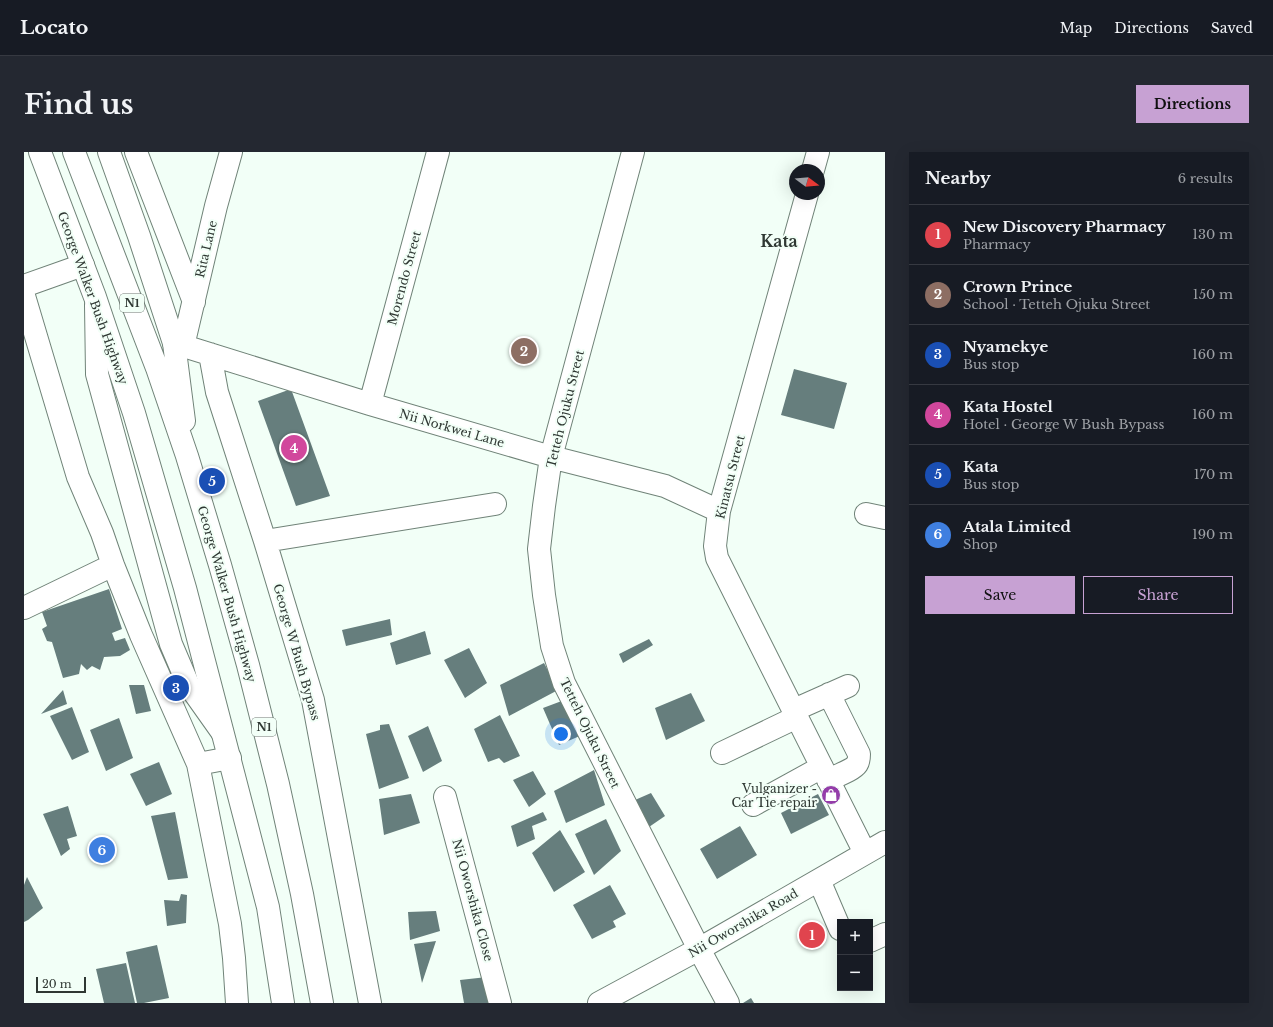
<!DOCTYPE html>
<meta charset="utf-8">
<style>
:root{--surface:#171b24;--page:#242831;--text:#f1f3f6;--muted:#9ea1a6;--line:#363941;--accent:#c7a1d3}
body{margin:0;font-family:"Libre Baskerville",serif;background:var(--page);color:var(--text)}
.controls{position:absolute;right:12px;bottom:12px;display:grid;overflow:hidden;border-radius:0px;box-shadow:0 4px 16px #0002}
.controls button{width:36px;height:36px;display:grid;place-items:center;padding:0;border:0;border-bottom:1px solid var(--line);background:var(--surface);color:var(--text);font:20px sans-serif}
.compass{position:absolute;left:765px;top:12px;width:36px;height:36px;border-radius:50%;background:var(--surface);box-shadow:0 4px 16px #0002;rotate:106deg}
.scale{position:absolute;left:12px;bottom:10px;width:50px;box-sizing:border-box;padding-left:4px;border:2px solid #2f3833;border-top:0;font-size:11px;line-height:14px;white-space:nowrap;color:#2f3833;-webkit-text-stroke:3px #f2fff7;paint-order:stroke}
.you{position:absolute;left:537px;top:582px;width:14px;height:14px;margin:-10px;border:3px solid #fff;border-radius:50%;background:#1a73e8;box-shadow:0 0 0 6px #1a73e833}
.badge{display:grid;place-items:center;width:26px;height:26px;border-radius:50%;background:var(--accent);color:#fff;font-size:13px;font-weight:700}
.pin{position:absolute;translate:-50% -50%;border:2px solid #fff;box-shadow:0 1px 4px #0006}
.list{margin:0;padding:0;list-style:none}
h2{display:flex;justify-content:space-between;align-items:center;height:52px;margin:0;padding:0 16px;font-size:17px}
h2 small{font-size:13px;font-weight:400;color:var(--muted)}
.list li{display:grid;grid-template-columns:26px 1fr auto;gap:12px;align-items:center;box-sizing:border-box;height:60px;padding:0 16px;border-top:1px solid var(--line)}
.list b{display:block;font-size:15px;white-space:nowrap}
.list p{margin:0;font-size:13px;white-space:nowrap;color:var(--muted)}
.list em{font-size:13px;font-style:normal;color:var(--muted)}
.actions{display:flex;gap:8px;padding:12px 16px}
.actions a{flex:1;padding:9px 0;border:1px solid var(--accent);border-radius:0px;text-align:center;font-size:14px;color:var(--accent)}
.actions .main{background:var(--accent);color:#111}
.map{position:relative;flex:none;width:861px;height:851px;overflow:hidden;border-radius:0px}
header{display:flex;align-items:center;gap:24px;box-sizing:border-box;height:56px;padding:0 20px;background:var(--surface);border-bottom:1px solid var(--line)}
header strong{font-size:19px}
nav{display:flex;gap:22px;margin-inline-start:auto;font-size:14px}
.intro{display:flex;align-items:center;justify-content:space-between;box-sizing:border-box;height:96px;padding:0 24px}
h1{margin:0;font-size:28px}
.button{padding:10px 18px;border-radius:0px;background:var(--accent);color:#111;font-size:14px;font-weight:700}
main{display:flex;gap:24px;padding:0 24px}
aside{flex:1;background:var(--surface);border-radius:0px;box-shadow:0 4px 16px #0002}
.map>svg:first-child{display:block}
</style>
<header>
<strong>Locato</strong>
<nav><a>Map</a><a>Directions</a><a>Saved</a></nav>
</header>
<div class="intro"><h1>Find us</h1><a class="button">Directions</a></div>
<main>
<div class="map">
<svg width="861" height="851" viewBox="0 0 861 851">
<rect width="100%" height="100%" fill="#f2fff7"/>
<path fill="#667e7d" d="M770 217 823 231 810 277 757 263Z
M267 237 306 344 272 354 234 249Z
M85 437 98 477 88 481 91 489 101 486 106 498 96 504 80 505 76 518 68 514 63 518 57 512 55 522 39 526 28 490 23 489 18 477 23 474 18 460Z
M366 467 368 483 322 494 318 478Z
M401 479 407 502 372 513 366 491Z
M625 487 629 493 599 511 595 502Z
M445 496 463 531 441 546 420 508Z
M520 511 534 538 485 564 476 533Z
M105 533H120L127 559 112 562Z
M39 538 43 552 17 562Z
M667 541 681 569 642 588 631 556Z
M543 547 558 583 535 593 519 556Z
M48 555 65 600 48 608 26 564Z
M476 563 496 604 480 611 475 606 464 610 450 577Z
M95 566 109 606 82 619 66 578Z
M365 572 385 626 355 637 342 582 356 578V573Z
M404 574 418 609 399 620 384 584Z
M135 610 148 642 122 654 106 622Z
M570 618 581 653 542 671 530 639Z
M509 619 522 642 505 655 489 628Z
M627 641 641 664 625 675 611 648Z
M387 642 396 671 360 683 355 647Z
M794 642 805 663 767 682 757 661Z
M44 654 53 684 43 687 46 697 37 704 19 662Z
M151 660 164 726 144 728 127 664Z
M519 660 523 668 508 674 511 687 493 695 487 674Z
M582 667 597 699 570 723 551 682Z
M716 674 733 703 693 727 676 697Z
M536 678 561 720 530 740 508 701Z
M3 725 19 756 4 768 0 770V733Z
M586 733 602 762 589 769 592 775 568 787 549 753Z
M157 742 163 743 162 771 143 774 140 748 155 749Z
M412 759 416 779 386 788 384 760Z
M412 789 398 831 390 792Z
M133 793 145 846 120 851H113L102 800Z
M102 811 111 851H80L72 817Z
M463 825 466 851H440L436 828Z
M727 846 730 851H719Z"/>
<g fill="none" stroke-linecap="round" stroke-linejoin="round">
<defs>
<path id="minor" d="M112 0 170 150
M609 0 527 305 520 354 515 397 520 443 528 494 540 531 675 797 704 851
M789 18 794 0
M783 42 695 359 691 394 693 406 841 701
M0 134 59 113
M0 144 54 325 78 381 89 413 117 483 174 612 206 772 210 806 213 851
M72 153 73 222 147 492 164 532 198 580
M150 191 346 252 527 305 641 334 695 359
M159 194 192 54 207 0
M186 202 193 240 241 389 289 548 346 851
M346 252 414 0
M842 362 861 366
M241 389 471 352
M0 456 89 413
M770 558 824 534
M698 601 773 565
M174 612 206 606
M804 628C812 624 829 618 833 612 835 609 835 606 835 602L805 542
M421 645 476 851
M729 653 798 615
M795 728 816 777
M846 789 861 782
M575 851 675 797 861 690"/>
<path id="highway" d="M16 0 71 145 110 261 161 436 244 755 259 851
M50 0 133 216 163 304 196 413 224 513 254 632 278 742 298 851
M85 0 115 84 150 191 160 269"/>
</defs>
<use href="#minor" stroke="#708378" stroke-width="24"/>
<use href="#highway" stroke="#708378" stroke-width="24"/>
<use href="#minor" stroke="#fff" stroke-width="22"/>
<use href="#highway" stroke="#fff" stroke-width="22"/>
</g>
<defs>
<symbol id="shop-disc" viewBox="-11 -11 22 22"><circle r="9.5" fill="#943da9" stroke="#f2fff7"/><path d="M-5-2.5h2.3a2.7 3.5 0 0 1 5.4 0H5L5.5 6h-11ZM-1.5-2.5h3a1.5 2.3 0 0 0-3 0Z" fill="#fff"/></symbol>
</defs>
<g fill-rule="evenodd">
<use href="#shop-disc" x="796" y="632" width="22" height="22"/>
</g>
<g text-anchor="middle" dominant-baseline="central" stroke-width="4" stroke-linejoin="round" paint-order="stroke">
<g fill="#f2fff7" stroke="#6a746e" stroke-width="1">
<rect x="96" y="142" width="24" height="18" rx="3"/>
<rect x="228" y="566" width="24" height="18" rx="3"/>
</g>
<g font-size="11" font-weight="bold" fill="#2f3833">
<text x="108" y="151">N1</text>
<text x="240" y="575">N1</text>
</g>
<g font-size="12" fill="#2f3833" stroke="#f2fff7">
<text transform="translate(182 97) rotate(-77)">Rita Lane</text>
<text transform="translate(380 126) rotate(-75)">Morendo Street</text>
<text transform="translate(69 146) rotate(70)">George Walker Bush Highway</text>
<text transform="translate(541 257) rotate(-76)">Tetteh Ojuku Street</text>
<text transform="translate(428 276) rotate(16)">Nii Norkwei Lane</text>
<text transform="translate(706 325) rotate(-76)">Kinatsu Street</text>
<text transform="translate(203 442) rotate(74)">George Walker Bush Highway</text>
<text transform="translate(273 500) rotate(74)">George W Bush Bypass</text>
<text transform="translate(566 581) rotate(64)">Tetteh Ojuku Street</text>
<text transform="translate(449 748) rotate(75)">Nii Oworshika Close</text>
<text transform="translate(719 771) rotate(-30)">Nii Oworshika Road</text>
</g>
<g font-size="12" fill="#2f3833" stroke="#f2fff7" text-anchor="end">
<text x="793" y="636">Vulganizer -<tspan x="793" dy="14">Car Tie repair</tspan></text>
</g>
<g font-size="16" font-weight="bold" fill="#2f3833" stroke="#f2fff7">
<text x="755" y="89">Kata</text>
</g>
</g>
</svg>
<div class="controls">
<button>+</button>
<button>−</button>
</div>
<svg class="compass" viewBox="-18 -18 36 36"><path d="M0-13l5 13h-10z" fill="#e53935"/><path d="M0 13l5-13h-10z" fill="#9ea1a6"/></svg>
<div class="scale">20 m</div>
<div class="you"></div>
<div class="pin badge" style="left:788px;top:783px;background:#e0444e">1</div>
<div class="pin badge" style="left:500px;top:199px;background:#8d6e63">2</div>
<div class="pin badge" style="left:152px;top:536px;background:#1a4fb4">3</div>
<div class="pin badge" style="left:270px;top:296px;background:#d1479c">4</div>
<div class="pin badge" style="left:188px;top:329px;background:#1a4fb4">5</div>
<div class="pin badge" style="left:78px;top:698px;background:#3f7fe0">6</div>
</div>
<aside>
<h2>Nearby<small>6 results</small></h2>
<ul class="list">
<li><span class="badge" style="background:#e0444e">1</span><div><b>New Discovery Pharmacy</b><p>Pharmacy</p></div><em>130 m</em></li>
<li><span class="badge" style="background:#8d6e63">2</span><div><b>Crown Prince</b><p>School · Tetteh Ojuku Street</p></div><em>150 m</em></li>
<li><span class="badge" style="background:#1a4fb4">3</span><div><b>Nyamekye</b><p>Bus stop</p></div><em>160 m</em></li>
<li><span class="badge" style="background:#d1479c">4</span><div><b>Kata Hostel</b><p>Hotel · George W Bush Bypass</p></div><em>160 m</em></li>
<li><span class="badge" style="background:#1a4fb4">5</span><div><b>Kata</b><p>Bus stop</p></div><em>170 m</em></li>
<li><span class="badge" style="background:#3f7fe0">6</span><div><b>Atala Limited</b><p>Shop</p></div><em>190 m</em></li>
</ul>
<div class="actions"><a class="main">Save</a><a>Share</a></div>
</aside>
</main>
